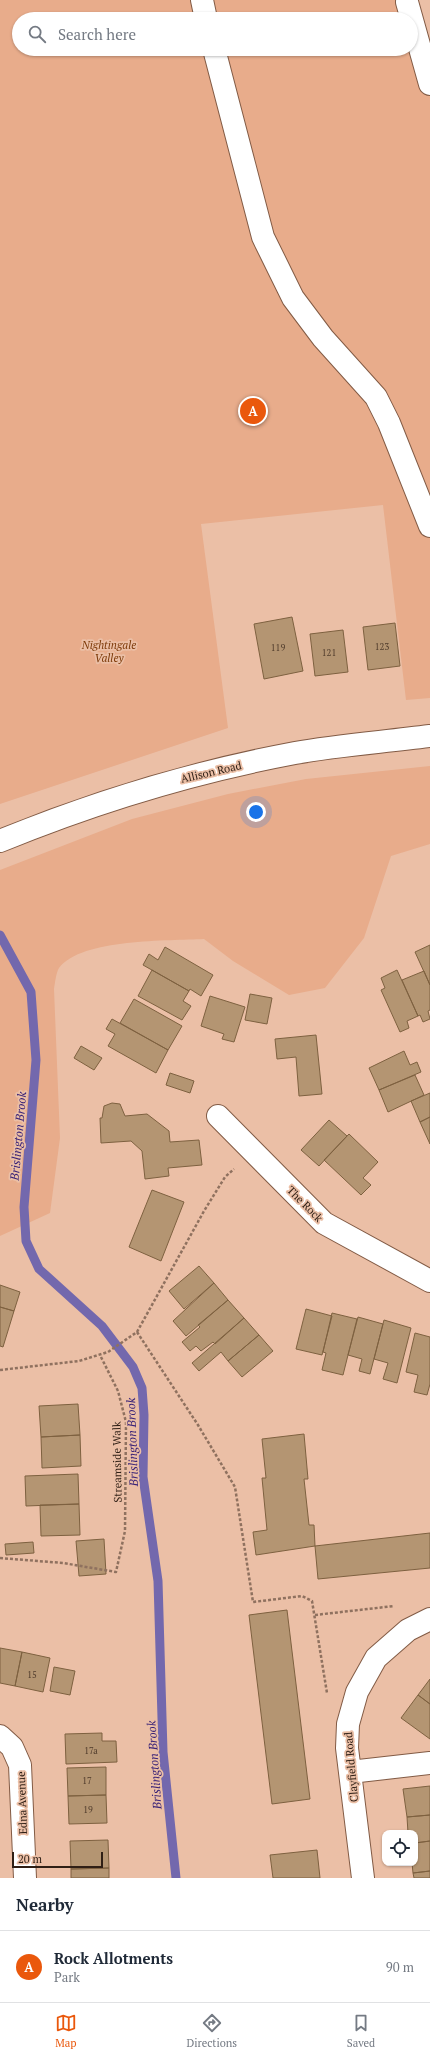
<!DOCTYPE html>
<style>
:root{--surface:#fff;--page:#f6f6f7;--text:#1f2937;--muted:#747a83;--line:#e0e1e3;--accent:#ea580c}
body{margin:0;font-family:"PT Serif",serif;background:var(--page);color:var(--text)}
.controls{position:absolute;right:12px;bottom:12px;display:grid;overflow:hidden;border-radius:8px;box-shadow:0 1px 3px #0004}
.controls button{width:36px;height:36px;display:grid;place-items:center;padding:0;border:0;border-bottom:1px solid var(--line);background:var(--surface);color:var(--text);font:20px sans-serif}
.scale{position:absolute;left:12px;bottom:10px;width:91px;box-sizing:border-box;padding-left:4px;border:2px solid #2f1f15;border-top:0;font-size:11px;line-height:14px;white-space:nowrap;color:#2f1f15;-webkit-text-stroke:3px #ebbfa6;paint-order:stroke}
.you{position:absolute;left:256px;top:812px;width:14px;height:14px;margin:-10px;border:3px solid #fff;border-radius:50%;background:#1a73e8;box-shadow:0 0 0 6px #1a73e833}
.badge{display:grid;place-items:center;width:26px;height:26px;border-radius:50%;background:var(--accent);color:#fff;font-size:13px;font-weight:700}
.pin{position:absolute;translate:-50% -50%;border:2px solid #fff;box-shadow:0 1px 4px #0006}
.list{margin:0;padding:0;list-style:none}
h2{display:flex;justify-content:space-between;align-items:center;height:52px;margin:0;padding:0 16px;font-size:17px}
h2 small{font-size:13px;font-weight:400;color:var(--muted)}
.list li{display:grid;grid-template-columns:26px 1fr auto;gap:12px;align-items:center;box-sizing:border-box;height:72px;padding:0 16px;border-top:1px solid var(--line)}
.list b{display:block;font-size:15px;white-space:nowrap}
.list p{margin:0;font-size:13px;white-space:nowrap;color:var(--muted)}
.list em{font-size:13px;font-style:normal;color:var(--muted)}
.icon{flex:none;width:22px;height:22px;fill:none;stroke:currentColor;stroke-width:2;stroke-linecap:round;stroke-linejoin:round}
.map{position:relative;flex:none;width:430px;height:1878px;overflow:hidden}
.search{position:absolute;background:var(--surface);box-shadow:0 1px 3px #0004;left:12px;right:12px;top:12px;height:44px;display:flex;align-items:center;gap:10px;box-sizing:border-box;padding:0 14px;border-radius:22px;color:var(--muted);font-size:15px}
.sheet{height:124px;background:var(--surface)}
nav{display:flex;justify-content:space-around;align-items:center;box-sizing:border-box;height:56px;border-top:1px solid var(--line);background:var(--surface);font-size:11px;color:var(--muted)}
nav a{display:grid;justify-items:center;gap:2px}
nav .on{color:var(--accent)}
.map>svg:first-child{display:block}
</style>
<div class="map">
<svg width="430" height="1878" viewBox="0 0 430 1878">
<rect width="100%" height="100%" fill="#ebbfa6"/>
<path fill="#e8ac8b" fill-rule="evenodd" d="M0 0H409L430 85V698L406 700 383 505 201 524 228 728 0 804ZM19 19H411V49H19Z
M430 766V844L391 856 364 938 325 988 289 995 233 961 204 939C169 941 82 938 59 968 56 973 55 983 54 989L60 1138 50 1213 0 1236V870L132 819 228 794 306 779Z"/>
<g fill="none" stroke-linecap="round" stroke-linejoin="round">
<path stroke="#7368ad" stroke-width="9" d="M0 935 31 992 36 1060 24 1207 26 1241 39 1269 102 1326 133 1367 142 1388 144 1415 143 1477 158 1581 163 1752 176 1878"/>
</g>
<path fill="#b49572" stroke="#7e6140" d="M292 617 303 671 264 679 254 624Z
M395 623 400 666 368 670 363 627Z
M343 630 348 672 315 676 310 634Z
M430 945V985L415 952Z
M165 947 213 975 201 996 190 989 189 991 143 965 149 954 158 960Z
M152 970 189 991 183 1001 191 1006 182 1020 138 996Z
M397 970 418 1016 407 1021 409 1028 400 1032 381 990 385 988 381 978Z
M424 971 430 985V1010L428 1011 430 1019 423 1022 420 1015 418 1016 402 980Z
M250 994 272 998 267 1024 245 1020Z
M210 996 245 1007 234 1042 222 1039 224 1034 201 1026Z
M134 999 182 1026 168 1050 120 1023Z
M112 1019 168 1050 156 1073 108 1046 115 1034 106 1029Z
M316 1035 322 1094 299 1096 296 1057 277 1059 275 1039Z
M81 1046 102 1058 94 1070 74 1058Z
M404 1051 410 1065 417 1062 421 1072 379 1090 369 1068Z
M170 1073 194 1081 190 1093 166 1085Z
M415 1075 424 1095 388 1112 379 1090Z
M430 1093V1117L420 1122 411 1101Z
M112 1103 120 1104 125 1116 147 1114 169 1131 170 1142 199 1140 202 1165 168 1168 169 1176 145 1179 142 1151 131 1141 101 1143 100 1118H102L104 1106Z
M430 1117V1144L420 1122Z
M329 1120 347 1136 319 1166 301 1150Z
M349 1134 378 1162 363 1178 371 1185 361 1195 324 1160Z
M152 1190 184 1202 161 1261 129 1247Z
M199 1266 214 1283 184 1309 169 1291Z
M214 1283 228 1300 186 1336 173 1321Z
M0 1285 20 1292 14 1311 0 1307Z
M228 1300 244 1318 215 1344 213 1342 201 1351 196 1346 190 1351 182 1342 200 1327 198 1325Z
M0 1307 14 1311 3 1347 0 1346Z
M306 1309 332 1316 322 1355 296 1349Z
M332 1313 357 1319 343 1375 322 1370 326 1353 323 1352Z
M358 1317 383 1324 370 1374 359 1371 362 1359 348 1355Z
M244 1318 259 1335 228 1361 221 1352 199 1371 192 1363Z
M384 1320 411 1328 397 1383 383 1379 388 1363 374 1359Z
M415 1333 430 1337V1384L427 1395 414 1392 418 1375 406 1372Z
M259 1335 273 1351 242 1377 228 1361Z
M78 1404 80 1435 41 1437 39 1406Z
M304 1434 308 1479H304L309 1525H314L315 1546 256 1555 253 1532 267 1530 262 1478H266L262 1439Z
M80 1435 81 1466 42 1468 41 1437Z
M78 1474 79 1504 26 1506 25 1476Z
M79 1504 80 1535 41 1536 40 1505Z
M430 1533V1568L318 1579 315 1546Z
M104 1539 106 1574 79 1576 76 1541Z
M33 1542 34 1553 6 1555 5 1544Z
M287 1610 310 1799 272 1804 249 1615Z
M0 1648 22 1652 15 1686 0 1683Z
M22 1652 50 1658 43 1692 15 1686Z
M54 1667 75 1671 70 1695 50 1691Z
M430 1679V1704L418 1695Z
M418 1695 430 1704V1739L401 1718Z
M102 1733V1741H116L117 1762 66 1764 65 1734Z
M106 1767V1795L68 1796 67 1768Z
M430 1786V1815L407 1817 403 1789Z
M106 1795 107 1823 69 1824 68 1796Z
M430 1815V1841L415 1843V1833H408L407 1817Z
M108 1840 109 1868 71 1869 70 1841Z
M430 1841V1871L413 1873 412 1863H415V1843Z
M317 1850 320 1878H273L270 1855Z
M109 1868V1878H71V1869Z
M430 1871V1878H414L413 1873Z"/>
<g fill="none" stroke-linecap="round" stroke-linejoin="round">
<defs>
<path id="minor" d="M202 0 206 19
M407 2 430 84
M214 49 263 237 293 298 323 338 376 397 389 423 430 526
M0 841C95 802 194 772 295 753 339 745 385 742 430 736
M218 1116 324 1223 430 1281
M0 1736 12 1747 20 1765 25 1878
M350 1772 430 1763
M363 1878 347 1748 348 1724 357 1692 376 1658 408 1630 430 1619"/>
</defs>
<use href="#minor" stroke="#825b45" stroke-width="24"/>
<path stroke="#8f715f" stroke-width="2.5" stroke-dasharray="3 2" stroke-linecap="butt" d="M137 1332 198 1425 235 1487 253 1602 302 1596 312 1601 327 1693
M0 1370 79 1361 108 1352 137 1332 204 1211 225 1177 234 1169
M0 1558 63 1563 116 1572 125 1531 126 1422 118 1391 100 1355
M315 1615 394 1606"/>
<use href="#minor" stroke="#fff" stroke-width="22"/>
</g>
<g text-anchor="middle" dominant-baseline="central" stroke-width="3.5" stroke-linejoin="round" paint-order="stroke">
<g font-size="9" fill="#503c2c">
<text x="382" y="647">123</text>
<text x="278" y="648">119</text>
<text x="329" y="653">121</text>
<text x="32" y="1675">15</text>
<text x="91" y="1751">17a</text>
<text x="87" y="1781">17</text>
<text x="88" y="1810">19</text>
</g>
<g font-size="11" font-style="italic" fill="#7e3b0a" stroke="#ebbfa6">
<text x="109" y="645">Nightingale<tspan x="109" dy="13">Valley</tspan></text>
</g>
<g font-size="11" fill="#2f1f15" stroke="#ebbfa6">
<text transform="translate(211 772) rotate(-13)">Allison Road</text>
<text transform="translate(305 1204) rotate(45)">The Rock</text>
<text transform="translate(117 1462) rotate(-91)">Streamside Walk</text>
<text transform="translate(351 1767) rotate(-95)">Clayfield Road</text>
<text transform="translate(22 1803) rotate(-92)">Edna Avenue</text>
</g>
<g font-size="12" font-style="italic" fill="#3a2377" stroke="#ebbfa6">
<text transform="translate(18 1136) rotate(-85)">Brislington Brook</text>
<text transform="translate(132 1442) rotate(-92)">Brislington Brook</text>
<text transform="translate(154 1765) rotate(-94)">Brislington Brook</text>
</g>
</g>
</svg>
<div class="controls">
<button><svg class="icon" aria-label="locate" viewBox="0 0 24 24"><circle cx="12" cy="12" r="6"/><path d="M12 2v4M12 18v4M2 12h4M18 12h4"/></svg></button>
</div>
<div class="scale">20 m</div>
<div class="you"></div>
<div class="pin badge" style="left:253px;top:411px">A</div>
<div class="search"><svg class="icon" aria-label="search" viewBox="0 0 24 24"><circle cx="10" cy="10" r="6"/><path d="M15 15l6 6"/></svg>Search here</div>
</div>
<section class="sheet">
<h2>Nearby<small></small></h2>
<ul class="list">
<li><span class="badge">A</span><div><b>Rock Allotments</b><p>Park</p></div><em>90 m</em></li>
</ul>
</section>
<nav>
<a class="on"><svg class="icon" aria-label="map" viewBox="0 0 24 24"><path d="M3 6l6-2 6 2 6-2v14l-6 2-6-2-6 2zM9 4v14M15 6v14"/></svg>Map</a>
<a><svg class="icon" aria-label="directions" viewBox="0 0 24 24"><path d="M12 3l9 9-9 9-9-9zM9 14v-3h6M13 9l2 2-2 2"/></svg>Directions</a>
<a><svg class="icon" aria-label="saved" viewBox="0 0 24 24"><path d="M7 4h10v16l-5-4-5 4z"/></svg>Saved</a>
</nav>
